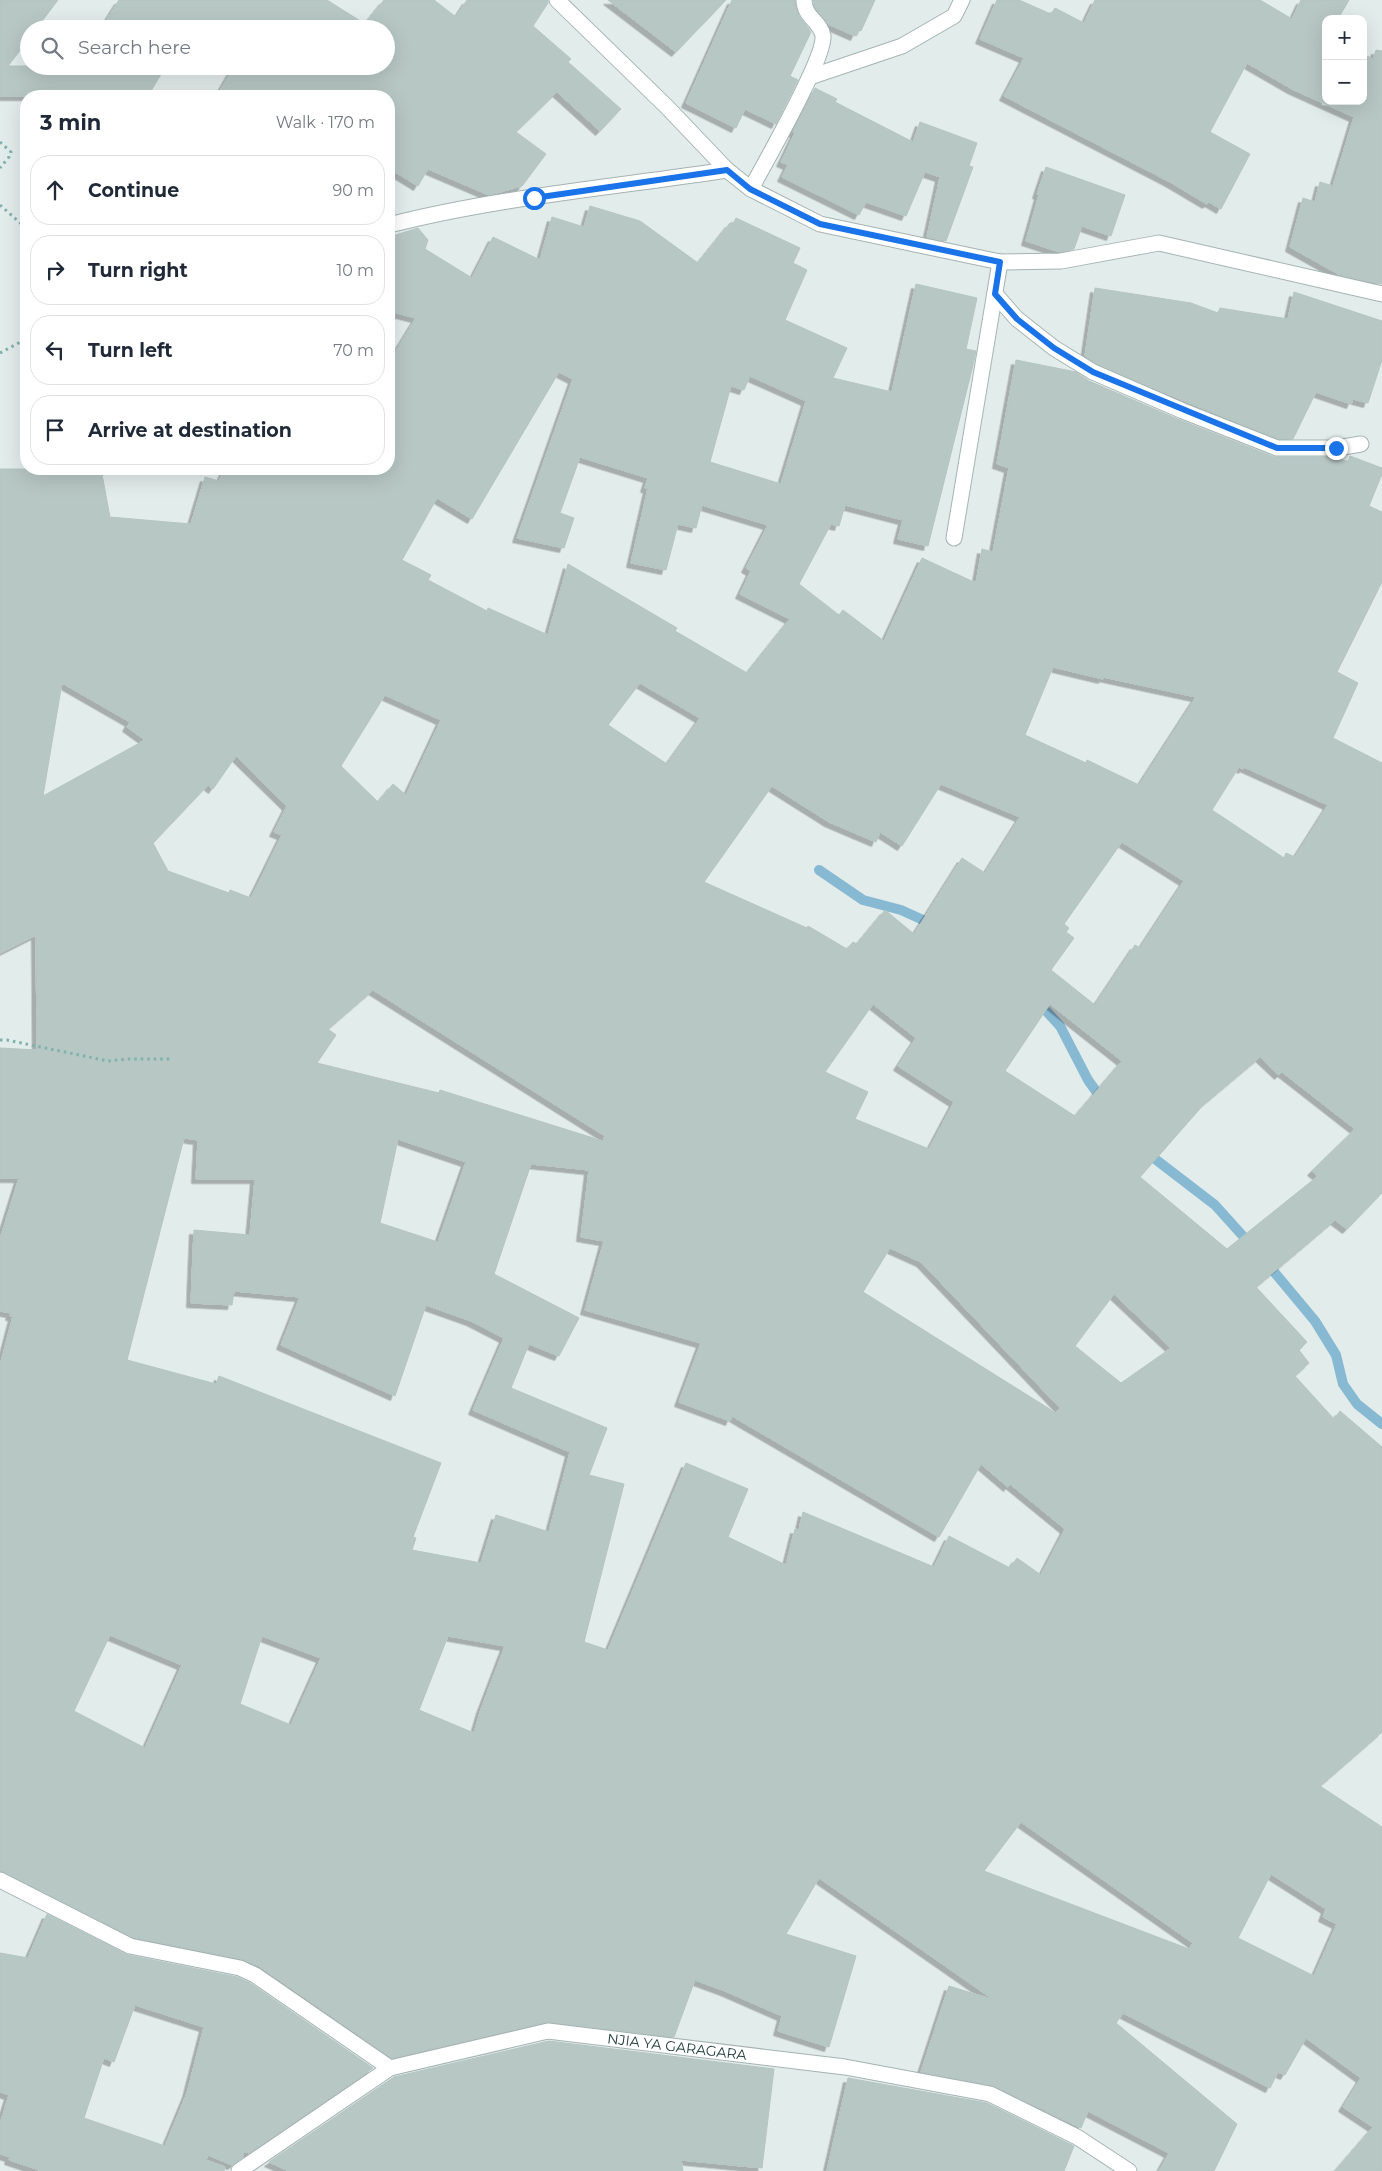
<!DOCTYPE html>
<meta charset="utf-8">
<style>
:root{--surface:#fff;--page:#f2f2f3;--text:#1f2937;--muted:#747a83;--line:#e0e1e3}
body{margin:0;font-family:Montserrat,sans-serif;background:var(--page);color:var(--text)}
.controls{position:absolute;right:15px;top:15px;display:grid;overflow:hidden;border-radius:10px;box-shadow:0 5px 20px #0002}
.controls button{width:45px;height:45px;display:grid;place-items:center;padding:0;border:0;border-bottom:1px solid var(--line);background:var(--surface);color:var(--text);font:25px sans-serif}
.stop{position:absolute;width:15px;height:15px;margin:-11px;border:4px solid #1a73e8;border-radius:50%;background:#fff}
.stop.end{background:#1a73e8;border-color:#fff;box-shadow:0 1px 5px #0008}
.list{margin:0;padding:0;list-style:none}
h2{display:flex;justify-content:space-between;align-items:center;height:65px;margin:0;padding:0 20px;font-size:21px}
h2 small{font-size:16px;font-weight:400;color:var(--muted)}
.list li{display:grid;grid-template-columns:32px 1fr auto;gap:15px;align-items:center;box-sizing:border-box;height:70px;margin:0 10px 10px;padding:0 10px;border:1px solid var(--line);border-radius:20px}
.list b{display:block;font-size:19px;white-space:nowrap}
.list em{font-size:16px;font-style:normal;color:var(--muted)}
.icon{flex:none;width:28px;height:28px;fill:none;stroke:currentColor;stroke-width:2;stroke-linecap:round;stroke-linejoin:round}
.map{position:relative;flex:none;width:1382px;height:2171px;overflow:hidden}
.search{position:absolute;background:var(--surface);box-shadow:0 5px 20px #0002;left:20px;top:20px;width:375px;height:55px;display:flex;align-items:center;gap:12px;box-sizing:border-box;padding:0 18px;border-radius:28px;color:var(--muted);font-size:19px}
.panel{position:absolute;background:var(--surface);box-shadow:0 5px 20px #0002;left:20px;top:90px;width:375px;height:385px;border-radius:20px}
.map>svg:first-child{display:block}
</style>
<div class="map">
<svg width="1382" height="2171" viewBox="0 0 1382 2171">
<defs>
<filter id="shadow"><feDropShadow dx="-4.5" dy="4.5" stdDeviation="0" flood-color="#0004"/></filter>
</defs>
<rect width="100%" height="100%" fill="#e2ecea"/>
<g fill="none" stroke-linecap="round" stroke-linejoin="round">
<path stroke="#88b9d3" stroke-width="10" d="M819 870 863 900 901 910 934 925
M1037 1001 1060 1026 1088 1080 1103 1101
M1146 1152 1215 1205 1251 1245
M1265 1261 1315 1321 1336 1355 1343 1384 1357 1404 1382 1424"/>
</g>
<path fill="#b7c7c3" stroke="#b4c6c2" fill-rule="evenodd" filter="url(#shadow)" d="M0 0H58L36 29H29V39L8 66H166L148 96H0Z
M119 0H327L365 24 384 0H434L456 17 467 0H548V3L533 26 571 59 568 62 621 109 600 131 557 92 516 132 546 154 522 186 489 195 428 169 418 186 389 168V96H217L234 66H386V29H112L104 24Z
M608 0H726L676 52Z
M732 0H795L799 16 811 32 790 76 798 80 776 124 745 109 736 128 686 103Z
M813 0H875L861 31 858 30 855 36 828 24 815 7Z
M997 0H1019L1051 14 1055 8 1084 23 1095 0H1260L1292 19 1301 0H1349L1338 19H1326V101H1363V54L1373 59 1376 50 1382 51V284L1340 275 1290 247 1303 198 1315 202 1320 182 1333 186 1354 117 1292 89 1247 63 1210 132 1250 154 1221 209 1209 202 1207 204 1170 182 1004 96 1024 58 980 39Z
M815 88 837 99 835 102 913 142 920 122 977 143 969 166 973 167 946 241 927 237 940 177 925 172 906 216 866 202 859 215 782 177 788 165 781 162 795 133 793 132Z
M1046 167 1125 195 1111 236 1082 226 1074 249 1060 252 1026 241 1039 195 1037 194Z
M590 206 640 221 698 263 730 223 733 224 736 218 800 248 793 263 807 270 785 320 847 348 833 378 892 392 916 284 977 298 966 349 976 351 973 365 928 546 898 539 903 520 845 505 839 526 831 524 799 584 839 615 843 610 884 641 922 558 976 583 982 549 993 552 1009 468 997 464 1016 360 1076 372 1089 381 1180 420 1274 457H1335L1348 462 1350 456 1382 468V474L1369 506 1382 512V582L1337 672 1358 683 1333 738 1382 763V1193L1347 1229 1335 1220 1256 1287 1307 1342 1299 1350 1309 1363 1295 1376 1334 1419 1340 1411 1382 1447V1732L1320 1786 1382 1827V2171H1335L1373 2127 1343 2107 1361 2078 1306 2038 1285 2075 1278 2072 1270 2088 1123 2013 1116 2023 1237 2124 1214 2171H1159L1169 2153 1088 2111 1081 2128 994 2086 921 2072 949 1986 994 2000 819 1878 786 1934 856 1956 829 2047 778 2031 782 2016 725 1991 695 1980 674 2037 546 2022 392 2058 259 1966 242 1959 133 1937 0 1871V1366L13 1316H10L11 1313 0 1311V1239L19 1178H0V1048L37 1050 36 935 0 953V469H101L110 517 191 524 205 477 219 481 225 469H389V362L416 318 389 311V237L418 228 428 240 425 249 472 278 493 237 540 260 552 217 584 227ZM559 372 573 379 517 538 564 548 574 518 560 513 580 457 648 478 645 488H648L631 563 666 570 678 524 696 528 702 505 768 525 746 568 751 571 740 594 790 619 747 673 675 631 677 628 568 564 548 635 488 608 487 611 428 580 431 575 402 560 437 498 472 519ZM750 376 806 401 781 484 710 462 731 386 744 390ZM1053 667 1103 679V677L1196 697 1139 785 1087 760 1086 763 1025 735ZM62 683 130 722 127 727 145 740 43 796ZM640 683 700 718 667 764 608 725ZM385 695 441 720 406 795 393 784 378 802 341 766ZM236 756 287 806 274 832 282 835 251 898 230 890 229 893 168 871 153 843 208 785 213 789ZM1239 767 1243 769 1244 767 1328 805 1295 857 1286 853 1284 858 1212 810ZM941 784 1020 817 985 873 962 858 914 934 885 910 857 944 853 942 847 949 808 926 807 928 704 882 772 786 829 822 876 842 880 832 902 846ZM1122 842 1184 881 1140 948 1135 945 1095 1005 1051 970 1074 938 1066 932 1069 928 1064 924ZM373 990 605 1136 603 1141 440 1090 439 1093 317 1063 336 1035 328 1029ZM873 1004 916 1038 898 1066 954 1102 929 1149 855 1119 868 1092 825 1072ZM1050 1004 1122 1061 1075 1116 1005 1071ZM1260 1057 1279 1075 1282 1072 1355 1129 1312 1171 1318 1176 1227 1249 1140 1177 1204 1104ZM184 1138 198 1140 196 1179H255L250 1235 194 1230 191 1303 232 1305 234 1291 300 1297 281 1345 395 1396 426 1305 471 1321 504 1338 473 1410 570 1452 549 1532 496 1515 481 1563 412 1550 416 1538 413 1537 441 1463 219 1376 216 1384 127 1360ZM398 1139 466 1162 438 1242 380 1223ZM531 1164 589 1170 581 1237 604 1241 585 1310 701 1343 679 1402 730 1421 732 1416 939 1537 981 1464 1008 1487 1010 1484 1065 1529 1041 1575 1017 1558 1010 1568 949 1536 934 1567 803 1512 799 1530 795 1529 786 1565 728 1537 748 1489 686 1463 608 1650 584 1642 624 1484 589 1475 607 1428 511 1388 529 1344 559 1356 579 1318 494 1274ZM890 1248 921 1262 1060 1408 1056 1413 863 1292ZM1114 1294 1171 1348 1121 1383 1075 1346ZM110 1635 182 1665 145 1748 74 1711ZM262 1636 321 1658 291 1725 240 1704ZM448 1636 505 1646 481 1709 474 1733 419 1710ZM1021 1822 1193 1943 1189 1949 984 1871ZM1271 1874 1326 1909 1323 1917 1337 1924 1314 1976 1238 1938Z
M1095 288 1191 303 1218 313 1220 308 1288 319 1294 292 1382 321V360L1368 403 1353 399 1351 404 1316 392 1293 439H1279L1187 402 1097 364 1085 356Z
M47 1914 128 1955 237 1977 250 1983 373 2068 249 2153 244 2151 242 2158 232 2165 208 2155 206 2160 225 2167 224 2171H42L9 2160 10 2157 0 2154V2124L9 2095 0 2092V1953L28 1958ZM135 2005 204 2027 187 2093 165 2146 84 2118 104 2058 114 2062Z
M549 2041 774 2069 762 2168 681 2160 683 2171H289L269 2162 394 2077Z
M848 2078 987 2103 1074 2146 1064 2171H827Z"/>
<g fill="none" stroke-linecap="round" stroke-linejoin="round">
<defs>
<path id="service" d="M810 77 902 46 954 16 962 0"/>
<g id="minor">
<path d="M557 0 668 108 727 170 751 189 820 224 1000 262 1061 261 1159 243 1382 294"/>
<path d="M751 189C764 164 825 59 823 36 821 22 804 17 804 0"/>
<path d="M389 225C499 197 615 187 727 170"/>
<path d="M995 294 1017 319 1054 348 1093 372 1183 411 1277 448H1337L1361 444"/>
<path d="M954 538 1000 262"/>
<path d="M0 1880 130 1946 240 1968 255 1975 390 2068"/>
<path id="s1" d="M239 2171 390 2068 548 2031 845 2067 990 2094 1077 2137 1129 2171"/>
</g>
</defs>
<use href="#service" stroke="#a4b4b2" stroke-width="17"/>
<use href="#minor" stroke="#a4b4b2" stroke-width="17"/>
<path stroke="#81b1ac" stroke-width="3" stroke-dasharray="2.5 4" stroke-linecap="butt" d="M0 142 11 152 9 157 0 168
M0 205 26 228
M0 353 26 339
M0 1040H7L108 1061 129 1059H171"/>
<use href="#service" stroke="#fff" stroke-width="15"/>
<use href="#minor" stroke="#fff" stroke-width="15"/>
</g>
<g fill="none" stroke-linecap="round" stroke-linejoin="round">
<path stroke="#1a73e8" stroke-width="6" d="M534 198 727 170 750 189 820 224 1000 262 995 294 1017 319 1054 348 1093 372 1277 448H1336"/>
</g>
<g text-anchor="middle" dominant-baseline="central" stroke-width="4" stroke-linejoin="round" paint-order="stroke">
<g font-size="14" fill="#213e3c" stroke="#f2f9f7">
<text stroke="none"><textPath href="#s1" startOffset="475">NJIA YA GARAGARA</textPath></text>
</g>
</g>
</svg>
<div class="controls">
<button>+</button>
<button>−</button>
</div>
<div class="stop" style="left:534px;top:198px"></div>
<div class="stop end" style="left:1336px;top:448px"></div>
<div class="search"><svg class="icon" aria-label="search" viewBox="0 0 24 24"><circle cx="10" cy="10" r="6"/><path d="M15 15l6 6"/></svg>Search here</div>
<section class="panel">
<h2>3 min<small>Walk · 170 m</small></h2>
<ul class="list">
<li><svg class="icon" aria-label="ahead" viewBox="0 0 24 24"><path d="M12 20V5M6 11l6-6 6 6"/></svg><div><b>Continue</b></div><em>90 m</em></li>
<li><svg class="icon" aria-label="right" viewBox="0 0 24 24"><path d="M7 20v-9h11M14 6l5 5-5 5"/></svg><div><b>Turn right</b></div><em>10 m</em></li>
<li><svg class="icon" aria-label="left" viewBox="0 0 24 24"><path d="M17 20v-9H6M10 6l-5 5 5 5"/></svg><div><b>Turn left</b></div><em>70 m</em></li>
<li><svg class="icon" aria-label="arrive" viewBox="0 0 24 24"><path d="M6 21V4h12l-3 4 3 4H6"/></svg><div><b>Arrive at destination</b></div></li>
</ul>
</section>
</div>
